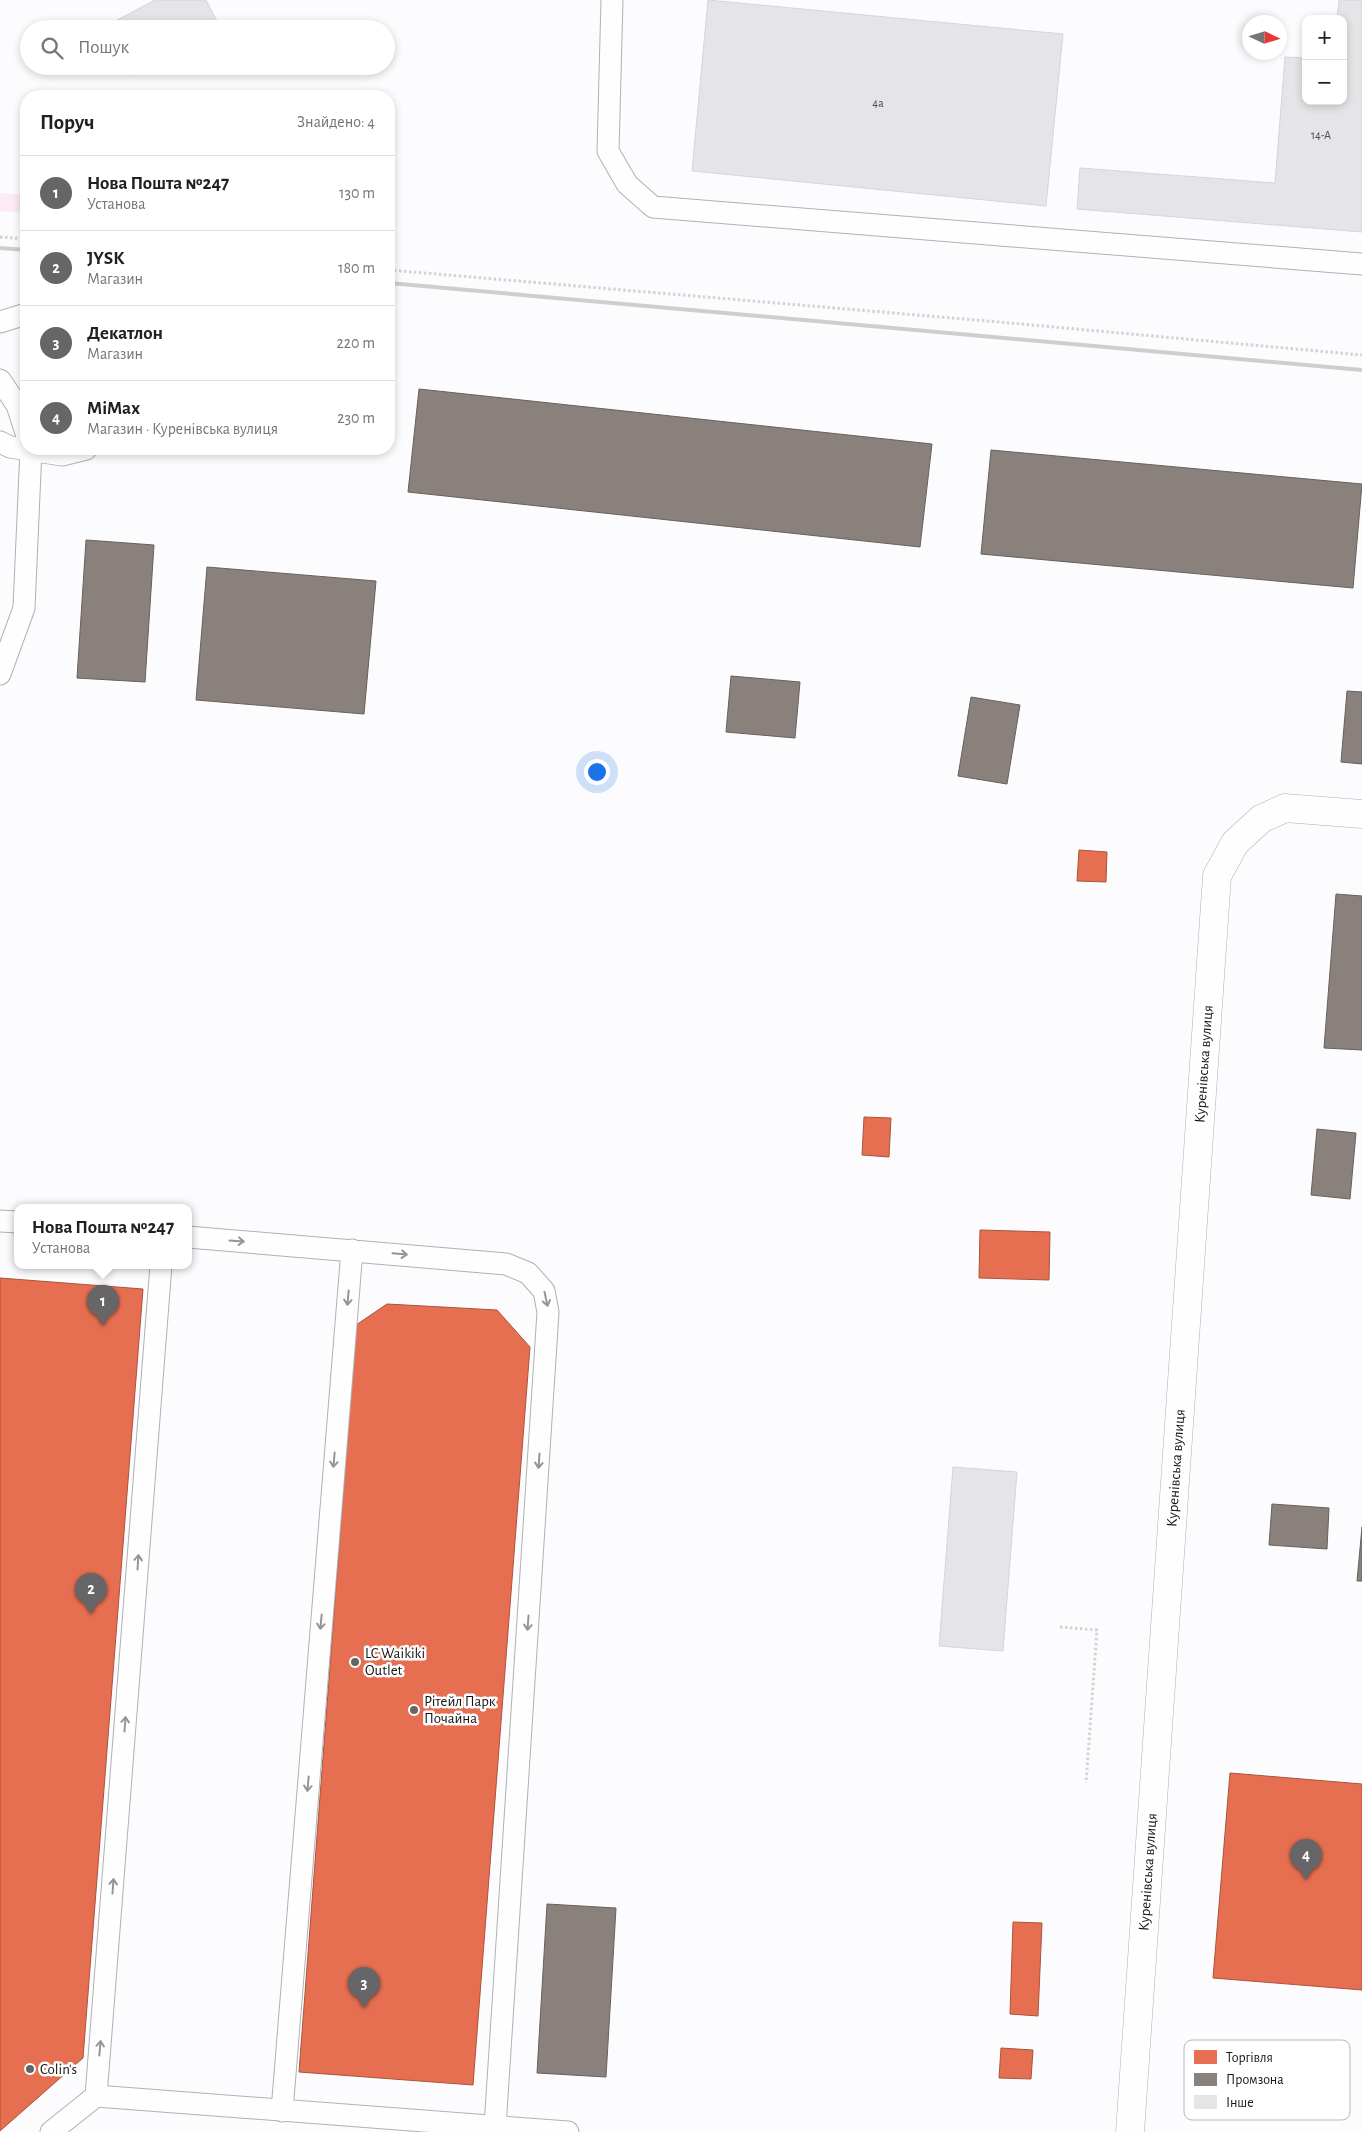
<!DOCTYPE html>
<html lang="uk">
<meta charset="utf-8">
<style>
:root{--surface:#fff;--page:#f2f2f2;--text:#202124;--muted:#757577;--line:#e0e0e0;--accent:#666567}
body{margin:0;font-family:"Alegreya Sans",sans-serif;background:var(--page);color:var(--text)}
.controls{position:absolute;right:15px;top:15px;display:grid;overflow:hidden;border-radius:10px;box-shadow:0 2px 8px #0003}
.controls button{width:45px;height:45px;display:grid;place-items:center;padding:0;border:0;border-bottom:1px solid var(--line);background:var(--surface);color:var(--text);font:25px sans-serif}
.compass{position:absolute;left:1242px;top:15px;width:45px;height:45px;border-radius:50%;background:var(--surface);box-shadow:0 2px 8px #0003;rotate:94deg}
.you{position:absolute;left:596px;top:771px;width:18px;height:18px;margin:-12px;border:4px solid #fff;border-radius:50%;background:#1a73e8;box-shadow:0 0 0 8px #1a73e833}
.badge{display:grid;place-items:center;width:32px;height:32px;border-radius:50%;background:var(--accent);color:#fff;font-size:16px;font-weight:700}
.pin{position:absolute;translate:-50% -41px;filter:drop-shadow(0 1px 2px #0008)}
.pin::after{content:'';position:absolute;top:26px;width:18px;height:15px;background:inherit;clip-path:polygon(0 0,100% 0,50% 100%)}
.popup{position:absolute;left:14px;top:1204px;width:178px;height:65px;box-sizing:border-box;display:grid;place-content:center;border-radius:10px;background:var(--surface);filter:drop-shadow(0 1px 4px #0005);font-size:16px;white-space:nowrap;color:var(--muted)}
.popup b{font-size:19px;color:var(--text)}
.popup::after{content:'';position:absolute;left:50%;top:100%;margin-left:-10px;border:10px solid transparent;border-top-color:var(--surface)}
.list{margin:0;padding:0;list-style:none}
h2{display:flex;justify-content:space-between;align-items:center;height:65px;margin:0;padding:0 20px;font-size:21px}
h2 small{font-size:16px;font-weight:400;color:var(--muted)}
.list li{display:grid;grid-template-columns:32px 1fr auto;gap:15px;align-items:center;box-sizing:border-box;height:75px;padding:0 20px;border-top:1px solid var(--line)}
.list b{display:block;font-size:19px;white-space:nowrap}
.list p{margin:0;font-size:16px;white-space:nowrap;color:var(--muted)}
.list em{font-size:16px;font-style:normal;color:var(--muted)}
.icon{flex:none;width:28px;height:28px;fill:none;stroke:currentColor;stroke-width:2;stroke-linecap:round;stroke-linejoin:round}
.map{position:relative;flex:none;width:1362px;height:2132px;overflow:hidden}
.search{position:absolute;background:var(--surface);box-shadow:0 2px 8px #0003;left:20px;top:20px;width:375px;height:55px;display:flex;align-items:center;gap:12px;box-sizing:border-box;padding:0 18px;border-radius:28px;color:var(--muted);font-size:19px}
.panel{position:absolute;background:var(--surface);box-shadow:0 2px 8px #0003;left:20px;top:90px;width:375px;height:365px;border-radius:20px}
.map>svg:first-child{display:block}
</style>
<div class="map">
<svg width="1362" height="2132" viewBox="0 0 1362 2132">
<rect width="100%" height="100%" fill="#fcfbfd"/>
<path fill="#fdeaf3" d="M0 193 26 195V213L0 211Z"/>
<path fill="#e76f51" stroke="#a8543f" d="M1079 850 1107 852 1106 882 1077 881Z
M864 1117 891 1118 889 1157 862 1155Z
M980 1230 1050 1232 1049 1280 979 1278Z
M0 1278 143 1289 83 2058 0 2131Z
M387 1304 497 1310 530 1347 473 2085 299 2072 356 1325Z
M1230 1773 1362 1784V1990L1213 1978Z
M1013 1922 1042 1923 1038 2016 1010 2014Z
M1001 2048 1033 2050 1031 2079 999 2078Z"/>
<path fill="#8a817c" stroke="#67605d" d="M419 389 932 444 920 547 408 492Z
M991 450 1362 484 1353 588 981 554Z
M86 540 154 545 145 682 77 678Z
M207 567 376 581 364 714 196 700Z
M731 676 800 682 795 738 726 732Z
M1347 691 1362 692V764L1341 762Z
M971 697 1020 705 1007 784 958 776Z
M1336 894 1362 896V1050L1324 1048Z
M1317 1129 1356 1133 1350 1199 1311 1195Z
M1272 1504 1329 1508 1327 1549 1269 1545Z
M1362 1527V1581H1357Z
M547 1904 616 1908 606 2077 537 2073Z
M1213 2051 1250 2054 1246 2100 1209 2097Z"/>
<path fill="#e5e4e7" stroke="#d6d5d7" d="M155 0H206L220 27 105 29 104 27Z
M708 0 1063 34 1046 206 692 171Z
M1339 0H1362V232L1077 209 1080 168 1275 183 1285 57 1306 58V101H1343V19H1337Z
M125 66H147L130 75Z
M953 1467 1017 1472 1003 1651 939 1646Z"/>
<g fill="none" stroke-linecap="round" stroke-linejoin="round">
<defs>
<path id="lane" d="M612 0 608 151 627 184 653 207 1362 264
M0 322 26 314
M0 380 17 405 26 433
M0 442 10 447 62 455 86 449
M0 674 24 608 31 449
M0 1221 18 1222
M188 1237 506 1264 528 1273 544 1291 548 1312 495 2127
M96 2096 161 1265
M282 2111 352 1250
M51 2132 96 2096 568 2132"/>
<path id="street" d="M1130 2132 1217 876 1235 843 1261 819 1285 808 1362 814"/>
</defs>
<use href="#lane" stroke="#b1b0b2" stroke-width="23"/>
<use href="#street" stroke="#b1b0b2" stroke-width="29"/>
<path stroke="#d4d3d4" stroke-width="3" stroke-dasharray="2.5 2.5" stroke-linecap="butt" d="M0 237 26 239
M389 270 999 322 1362 355
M1060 1627 1097 1630 1086 1783"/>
<use href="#lane" stroke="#fffeff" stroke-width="21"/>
<use href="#street" stroke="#fffeff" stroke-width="28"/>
<path stroke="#cecece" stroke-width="4" d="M0 248 26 250
M389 283 1362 370"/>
</g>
<defs><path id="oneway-shaft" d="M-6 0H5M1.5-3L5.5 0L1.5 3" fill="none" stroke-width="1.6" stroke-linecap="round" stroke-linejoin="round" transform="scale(1.25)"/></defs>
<g stroke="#969596">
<use href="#oneway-shaft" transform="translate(237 1241) rotate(4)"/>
<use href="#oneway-shaft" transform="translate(400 1254) rotate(5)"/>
<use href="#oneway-shaft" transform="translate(348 1298) rotate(95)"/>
<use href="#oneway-shaft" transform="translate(546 1299) rotate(78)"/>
<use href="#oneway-shaft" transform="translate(334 1460) rotate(95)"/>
<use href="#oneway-shaft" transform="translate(539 1461) rotate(94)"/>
<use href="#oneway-shaft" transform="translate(138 1562) rotate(-86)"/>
<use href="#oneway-shaft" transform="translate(321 1622) rotate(95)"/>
<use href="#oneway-shaft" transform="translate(528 1623) rotate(94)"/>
<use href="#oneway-shaft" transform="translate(125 1724) rotate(-86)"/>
<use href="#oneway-shaft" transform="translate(308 1784) rotate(95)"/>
<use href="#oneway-shaft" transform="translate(113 1886) rotate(-86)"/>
<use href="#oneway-shaft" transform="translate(100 2048) rotate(-85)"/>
</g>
<g fill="#666567" stroke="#fff" stroke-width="2">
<circle cx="355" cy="1662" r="5"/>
<circle cx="414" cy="1710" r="5"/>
<circle cx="30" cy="2069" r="5"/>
</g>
<g text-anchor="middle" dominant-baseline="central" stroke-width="5" stroke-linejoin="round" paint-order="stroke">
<g font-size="12" fill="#4b4a4c">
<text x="878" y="103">4а</text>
<text x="1321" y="135">14-А</text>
</g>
<g font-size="15" fill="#151416" stroke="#fff">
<text transform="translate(1204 1064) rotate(-86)">Куренівська вулиця</text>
<text transform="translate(1176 1468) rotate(-86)">Куренівська вулиця</text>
<text transform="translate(1148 1872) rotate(-86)">Куренівська вулиця</text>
</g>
<g font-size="15" fill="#151416" stroke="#fff" text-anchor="start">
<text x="365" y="1653">LC Waikiki<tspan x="365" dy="17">Outlet</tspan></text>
<text x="424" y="1701">Рітейл Парк<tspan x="424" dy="17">Почайна</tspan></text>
<text x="40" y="2069">Colin's</text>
</g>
</g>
<rect x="1184" y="2040" width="166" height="80" rx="8" fill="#fff" stroke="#b9b8b9" stroke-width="1"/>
<rect x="1194" y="2050" width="23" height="14" fill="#e76f51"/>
<rect x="1194" y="2073" width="23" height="13" fill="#8a817c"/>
<rect x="1194" y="2095" width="23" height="14" fill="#e5e4e7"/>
<g font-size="14" fill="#151416">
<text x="1226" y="2062">Торгівля</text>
<text x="1226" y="2084">Промзона</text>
<text x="1226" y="2107">Інше</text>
</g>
</svg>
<div class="controls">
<button>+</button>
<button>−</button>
</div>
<svg class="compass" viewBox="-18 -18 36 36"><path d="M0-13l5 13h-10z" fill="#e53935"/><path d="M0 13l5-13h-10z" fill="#757577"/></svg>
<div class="you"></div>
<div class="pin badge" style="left:103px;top:1326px">1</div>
<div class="popup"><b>Нова Пошта №247</b>Установа</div>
<div class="pin badge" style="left:91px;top:1614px">2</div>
<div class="pin badge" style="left:364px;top:2008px">3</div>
<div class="pin badge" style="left:1306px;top:1880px">4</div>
<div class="search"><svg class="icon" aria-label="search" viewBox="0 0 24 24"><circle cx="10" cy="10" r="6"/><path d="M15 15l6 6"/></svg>Пошук</div>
<section class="panel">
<h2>Поруч<small>Знайдено: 4</small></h2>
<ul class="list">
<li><span class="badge">1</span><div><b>Нова Пошта №247</b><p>Установа</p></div><em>130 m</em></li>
<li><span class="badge">2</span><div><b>JYSK</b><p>Магазин</p></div><em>180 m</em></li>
<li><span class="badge">3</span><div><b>Декатлон</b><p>Магазин</p></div><em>220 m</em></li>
<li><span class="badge">4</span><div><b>MiMax</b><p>Магазин · Куренівська вулиця</p></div><em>230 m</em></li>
</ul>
</section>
</div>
